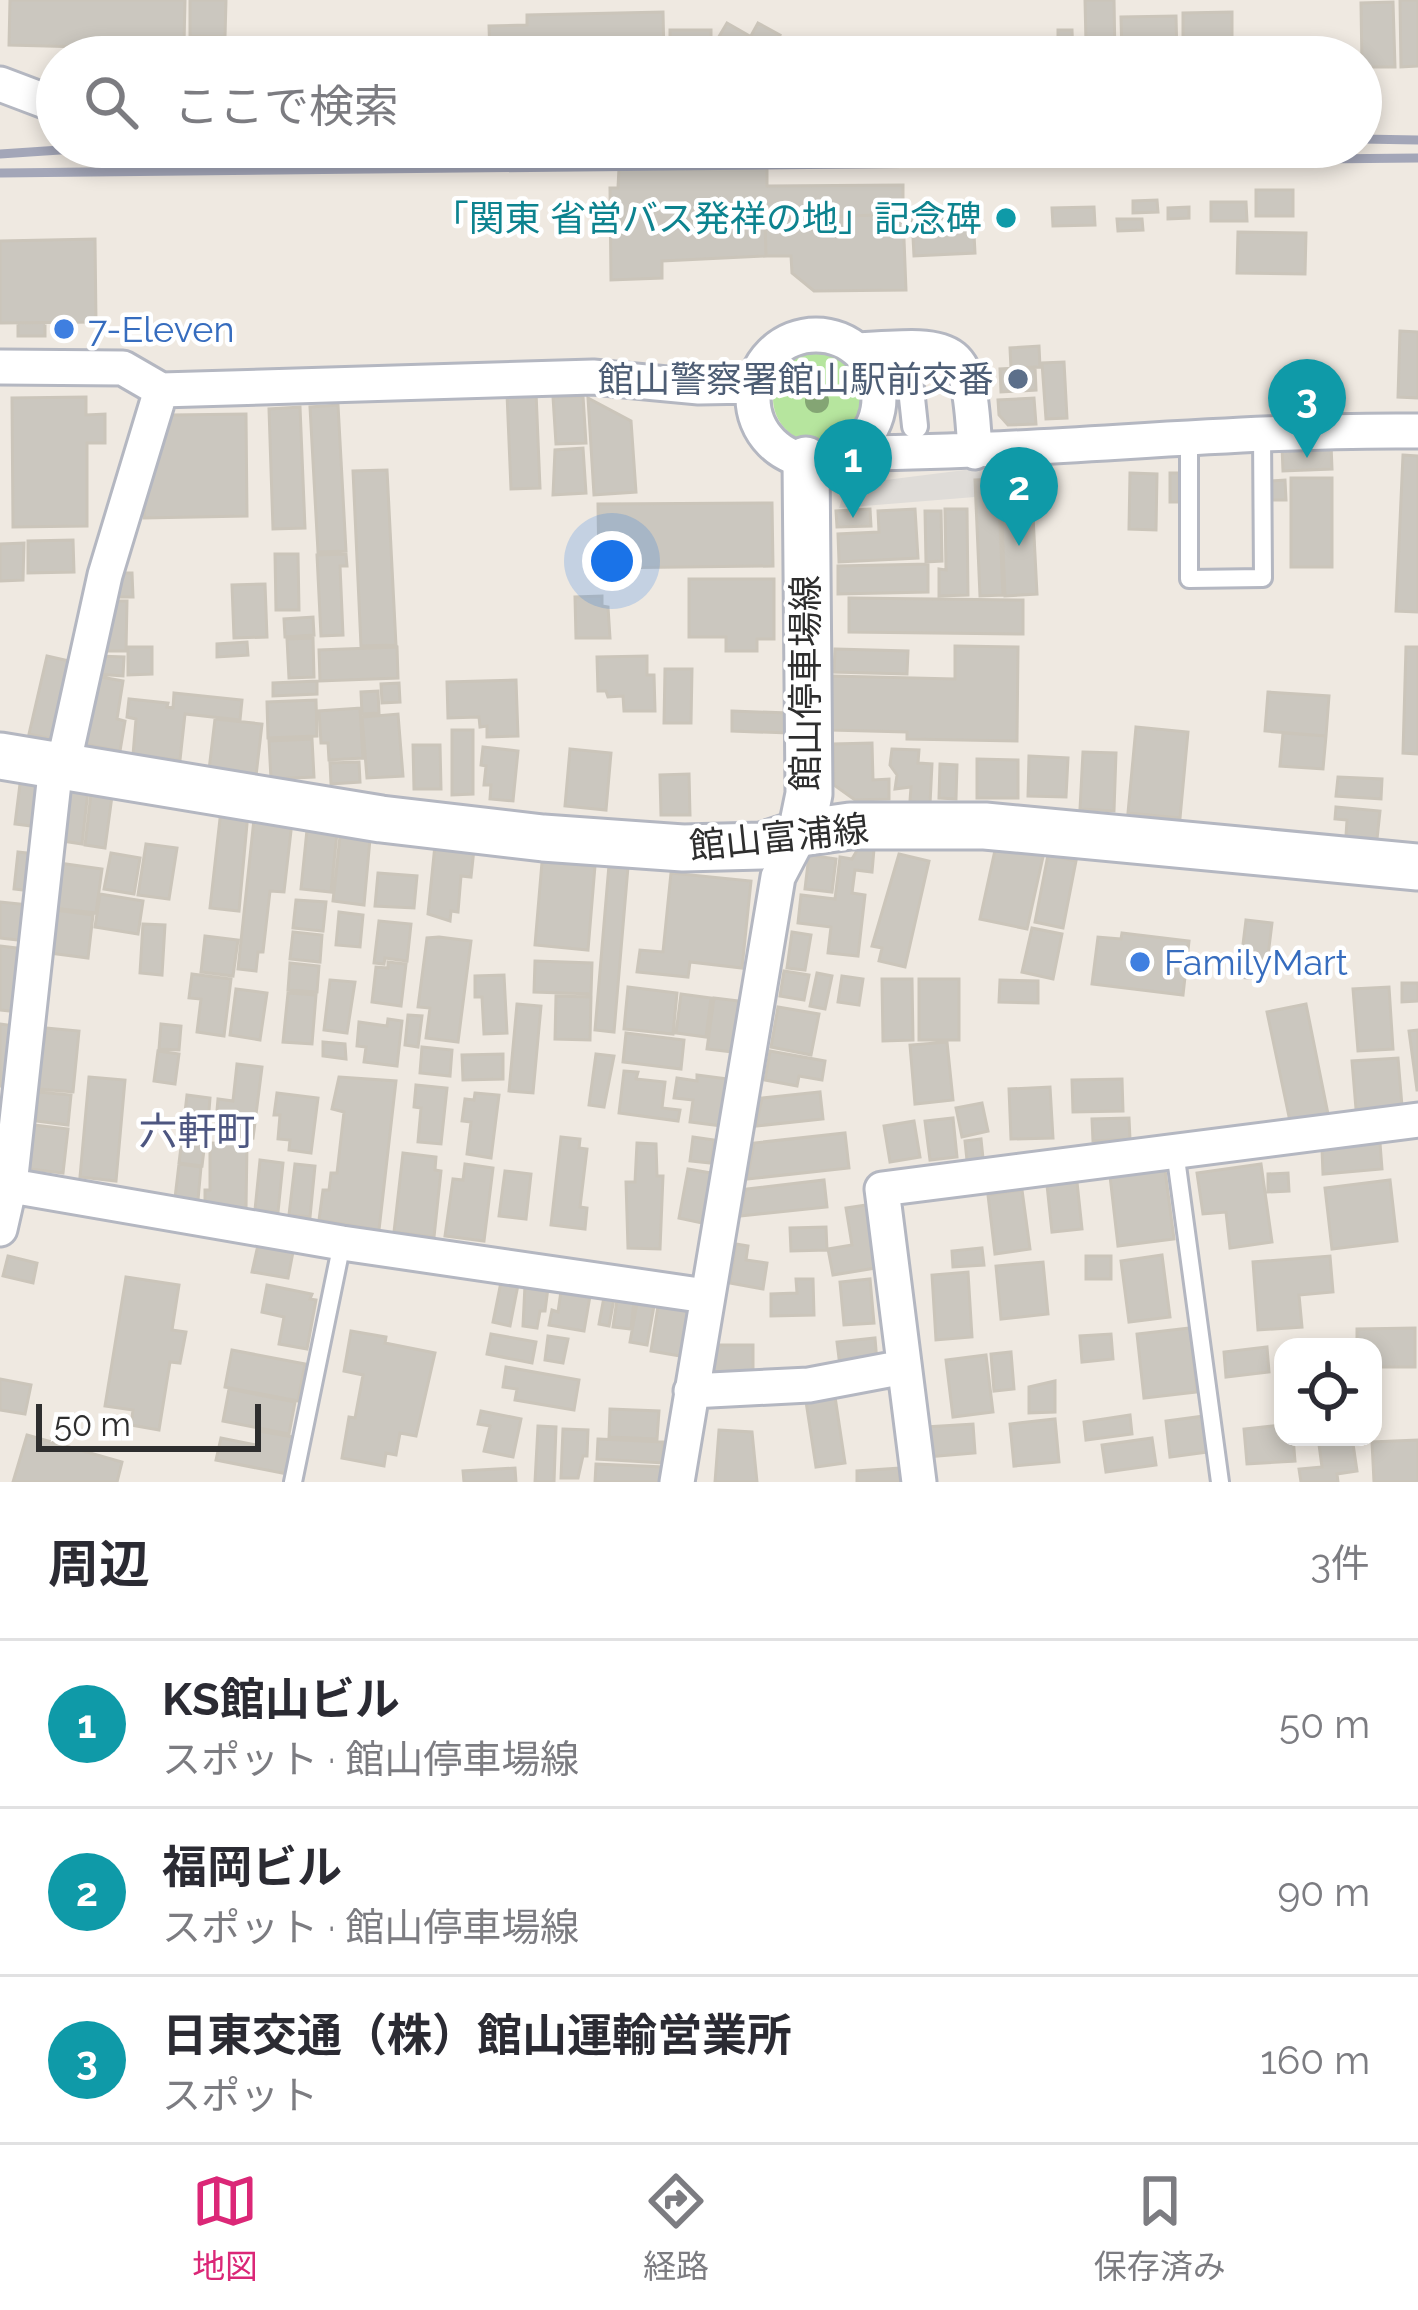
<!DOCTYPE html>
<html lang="ja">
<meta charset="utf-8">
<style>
:root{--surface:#fff;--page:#f7f7f7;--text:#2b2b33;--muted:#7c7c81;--line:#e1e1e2;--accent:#db2777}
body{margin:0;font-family:Raleway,"Noto Sans JP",sans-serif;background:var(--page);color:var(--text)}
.controls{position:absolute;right:36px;bottom:36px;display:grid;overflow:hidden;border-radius:24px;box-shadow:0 6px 18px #0003}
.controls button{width:108px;height:108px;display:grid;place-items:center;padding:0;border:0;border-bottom:3px solid var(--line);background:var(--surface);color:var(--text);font:60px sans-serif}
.scale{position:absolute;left:36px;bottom:30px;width:225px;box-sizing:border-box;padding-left:12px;border:6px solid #2e2e2e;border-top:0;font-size:33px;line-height:42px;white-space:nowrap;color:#2e2e2e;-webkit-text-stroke:9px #fff;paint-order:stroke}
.you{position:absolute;left:612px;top:561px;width:42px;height:42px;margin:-30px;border:9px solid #fff;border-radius:50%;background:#1a73e8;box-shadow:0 0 0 18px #1a73e833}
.badge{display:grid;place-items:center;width:78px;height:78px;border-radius:50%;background:var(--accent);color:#fff;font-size:39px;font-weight:700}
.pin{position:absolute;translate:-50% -99px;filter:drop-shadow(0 3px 6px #0008)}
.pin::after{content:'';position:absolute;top:63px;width:42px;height:36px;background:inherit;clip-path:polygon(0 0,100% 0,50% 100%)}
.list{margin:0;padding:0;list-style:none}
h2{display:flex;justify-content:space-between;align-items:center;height:156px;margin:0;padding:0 48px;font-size:51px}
h2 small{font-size:39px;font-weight:400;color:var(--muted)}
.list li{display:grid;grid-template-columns:78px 1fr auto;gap:36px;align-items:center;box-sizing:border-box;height:168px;padding:0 48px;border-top:3px solid var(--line)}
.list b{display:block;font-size:45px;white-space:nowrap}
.list p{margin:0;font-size:39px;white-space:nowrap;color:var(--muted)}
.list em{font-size:39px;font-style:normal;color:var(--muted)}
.icon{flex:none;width:66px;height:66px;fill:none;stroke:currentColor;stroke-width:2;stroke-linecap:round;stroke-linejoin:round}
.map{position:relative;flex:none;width:1418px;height:1482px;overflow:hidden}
.search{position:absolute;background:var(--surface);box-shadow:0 6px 18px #0003;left:36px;right:36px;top:36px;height:132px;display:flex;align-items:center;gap:30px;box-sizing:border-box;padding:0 42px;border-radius:66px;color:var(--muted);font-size:45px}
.sheet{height:660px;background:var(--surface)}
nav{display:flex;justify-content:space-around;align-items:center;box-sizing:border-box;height:168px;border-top:3px solid var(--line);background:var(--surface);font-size:33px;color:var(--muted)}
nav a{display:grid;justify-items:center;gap:6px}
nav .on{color:var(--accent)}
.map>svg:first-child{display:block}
</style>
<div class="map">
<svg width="1418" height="1482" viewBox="0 0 1418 1482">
<rect width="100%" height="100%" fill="#efe9e1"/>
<path fill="#b6e59e" d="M773 398a45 45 0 1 1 90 0a45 45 0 1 1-90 0Z"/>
<path fill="#dfdcd8" d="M1035 461 1037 492 839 508 844 492 862 483Z"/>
<path fill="#cbc7bf" stroke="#cbc5ba" stroke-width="3" d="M10 0H185L184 44 160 43V49L9 45Z
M190 0H226L225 37 190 36Z
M1085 0H1114L1115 57H1091V43H1086Z
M1400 0H1418V66L1401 67Z
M1393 2 1395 67H1362L1361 3Z
M663 12 664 57H490L489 26 527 25V15Z
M1232 12V57H1195L1194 38H1183V13Z
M1176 16 1177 57H1122L1121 17Z
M727 23 748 35 736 57 714 45Z
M758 23 780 35 768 57 746 45Z
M670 30H711V57H670Z
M1058 30H1072L1073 56 1058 57Z
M620 147H858L857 161 767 162V186L903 185V214L765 219 766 256 662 261V278L611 280 610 188H618Z
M1256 190H1293V216H1256Z
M1157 200 1158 212 1133 213V201Z
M1211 202H1246L1247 221H1211Z
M1094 207 1095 225 1053 226 1052 208Z
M1189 207V218L1168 219V208Z
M903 214 906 290 814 291 792 273 791 256H766L765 219Z
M973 215 975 253 914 256 912 218Z
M1117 219H1142L1143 230 1118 231Z
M1238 232 1306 233 1305 274 1237 273Z
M95 239 96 322 0 323V241Z
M18 323H45V336H18Z
M1400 331 1418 332V398L1398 397Z
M1039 346 1040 367 1011 369 1010 348Z
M1064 362 1067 418 1046 419 1042 363Z
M1035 367 1036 390 1001 392 1000 369Z
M536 392 540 488 511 489 507 394Z
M583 396 586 443 556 444 553 397Z
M86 397V415L105 414V443H87V526L13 527 12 398Z
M588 398 631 421 636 492 594 495Z
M1034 398 1036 424 1008 425 999 415 998 400Z
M338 405 346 551 318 552 310 407Z
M300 407 305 528 273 529 269 409Z
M246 414 247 516 144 518 146 486 172 415Z
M1331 444 1332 469 1283 471 1282 446Z
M583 448 586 493 553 495 555 450Z
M1403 455 1418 456V612L1396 611Z
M387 470 396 645 361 646 353 471Z
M1130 473 1157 474 1156 530 1129 529Z
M1170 473H1179V502H1170Z
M1291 478H1332V567H1291Z
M998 479 1003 595 980 596 975 480Z
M1285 480 1286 500H1268V481Z
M1032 496 1037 594 1005 596 1001 498Z
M772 503 773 566 599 568 598 504Z
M870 509 871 526 837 527 836 511Z
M915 509 918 558 839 562 838 534 879 532 878 511Z
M945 509H967L968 595 939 596V569L946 570Z
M925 511H941L942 561 926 562Z
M73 540 74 572 28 573V541Z
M24 543 23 580 0 581V544Z
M275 554H298L299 610H276Z
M346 554 347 566H340L343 635 321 636 317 555Z
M928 564V592L838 594V566Z
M110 573H132L133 597H111Z
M689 579H774V639H757V651H726V637H689Z
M265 584 267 637 234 638 232 585Z
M602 596V606L608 607 610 638H576L575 597Z
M849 598 1023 600V634L849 632Z
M106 601H127L126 651H104Z
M313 617 314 635 285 637 284 619Z
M313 638 314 677 289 678 287 639Z
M247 642 248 655 217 657V644Z
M955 646 1018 647 1017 741 907 739V732L831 730 832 676 955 679Z
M128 647H152V674L128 675Z
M397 647 398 678 320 681 319 650Z
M1406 647H1418V754L1403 753Z
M835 649 908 651 907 674 834 672Z
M47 656 73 662 56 740 29 734Z
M97 656 124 657 123 676 96 674Z
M647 656V675H654L655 711H624L623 696 608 697 606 691H598L597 657Z
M665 669H692L691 723H664Z
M90 675 123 681 117 719 125 721 120 751 79 743Z
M516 680 518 736 487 737V726L480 727 479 717 448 718 447 682Z
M317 681V694L273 696V683Z
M399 683 400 702 382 703 381 684Z
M378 691 379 713 362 714 361 692Z
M1268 692 1329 696 1326 736 1265 731Z
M174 693 242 700 240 720 185 714 180 760 133 755 136 719 127 717 129 699 168 703 167 707 173 708Z
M316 700 317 736 268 738 267 702Z
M360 708 363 758 329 760 328 743H321L319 711Z
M732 711 788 713V733L732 731Z
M398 714 403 776 367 778 362 717Z
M215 719 262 724 256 776 209 770Z
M1136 727 1188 732 1180 818 1128 813Z
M452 730H473V794L452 795Z
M1283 733 1326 736 1323 769 1280 766Z
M312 739 314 777 271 779 269 741Z
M872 743 873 780 889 779V799L855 800 834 785 833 744Z
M413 745H440L441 789H414Z
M483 747 518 751 513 801 490 799 491 785H484L486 766 481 765Z
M570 749 611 753 606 810 565 806Z
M892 749 919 750 918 763 932 764 930 804 910 801 911 787 895 789 897 775 890 765Z
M1083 752 1116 753 1114 811 1080 809Z
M1029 756 1068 758 1066 797 1028 796Z
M977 759 1018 760V798H977Z
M359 762 360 782 331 784 330 763Z
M940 764 957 765 956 799 939 798Z
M689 774 690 815H661L660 775Z
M21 776 46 780 39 827 15 824Z
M1338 777 1382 779 1381 799 1336 796Z
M68 789 88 791 82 844 62 841Z
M91 793 112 796 105 848 85 845Z
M1336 807 1380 811 1377 839 1346 836 1347 820 1335 819Z
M221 810 248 813 239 911 210 908Z
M254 819 292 822 284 892 270 891 263 952H258L256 971 238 969Z
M307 830 337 833 331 892 301 889Z
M340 836 370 839 364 905 333 901Z
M997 841 1044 852 1027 929 980 919Z
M146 844 177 848 169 899 138 895Z
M435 845 474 849 471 877 461 876 458 912 451 911 450 921 428 914Z
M859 847 874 849 872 872 855 870 852 893 865 895 858 956 828 953 831 927 798 923 801 895 835 899 840 857 852 859Z
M18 852 37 854 32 891 14 889Z
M111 853 140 858 134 894 104 889Z
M899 854 929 861 905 967 879 961 882 948 872 946Z
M809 855 836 859 832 892 805 889Z
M1048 855 1076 861 1063 928 1035 922Z
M542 862 595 866 588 950 535 945Z
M59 863 102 869 96 913 53 908Z
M609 865 628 867 614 1032 595 1030Z
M378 873 417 876 414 908 375 906Z
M671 873 751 881 742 968 690 962 688 977 637 972 640 950 663 952Z
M100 894 143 901 138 934 95 927Z
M296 900 326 902 323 931 293 928Z
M0 902 30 905 27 941 0 938Z
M55 910 93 915 88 958 49 953Z
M339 912 363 915 360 947 336 945Z
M1246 920 1272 923 1265 980 1239 977Z
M379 921 411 924 407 961 385 958 384 964 374 963Z
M143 924 165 925 162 975 140 973Z
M1032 928 1062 934 1053 979 1022 972Z
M293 932 322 935 320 962 290 959Z
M792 932 811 935 805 970 787 968Z
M1122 933 1189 941 1183 995 1092 984 1098 937 1121 939Z
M205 936 238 940 233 976 201 972Z
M439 937 471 941 458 1042 426 1038 430 1008 418 1007 427 938Z
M0 946 26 949 20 1012 0 1010Z
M535 961 592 963 591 994 534 992Z
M388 962 406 964 401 1006 372 1002 376 967 388 968Z
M290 963 319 966 317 992 288 990Z
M784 971 809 975 804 1000 780 996Z
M817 973 832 976 825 1009 810 1006Z
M192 974 231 979 224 1036 197 1032 201 999 189 998Z
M504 975 507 1033 484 1034 482 997H475V976Z
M842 976 863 979 859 1005 838 1002Z
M882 979H912L913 1040 883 1041Z
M919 979H959V1040H919Z
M330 980 355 982 347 1033 324 1030Z
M1000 980 1038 981V1003L999 1002Z
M1402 983H1418V1001L1402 1002Z
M628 987 677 993 673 1034 624 1029Z
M1389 987 1393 1049 1358 1051 1353 989Z
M236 989 267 993 260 1040 230 1035Z
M288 993 316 995 312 1044 283 1042Z
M681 994 711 998 706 1037 676 1033Z
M556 996 591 997 590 1040 555 1039Z
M714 998 739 1001 733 1052 707 1049Z
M517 1004 541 1006 533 1093 509 1091Z
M1306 1004 1329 1119 1291 1126 1267 1012Z
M778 1007 819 1014 811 1055 771 1047Z
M408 1015 422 1016 418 1047 405 1045Z
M388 1019 402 1021 397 1066 364 1062 366 1047 357 1046 359 1022 387 1026Z
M0 1024 15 1026 8 1087 0 1086Z
M161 1024 181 1026 179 1050 159 1049Z
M46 1028 79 1031 73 1092 39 1089 38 1042 44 1043Z
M1418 1030V1090H1417L1409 1031Z
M626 1033 684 1040 681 1069 623 1062Z
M323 1042 345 1044 346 1059 323 1056Z
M947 1042 953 1100 915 1104 910 1045Z
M422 1047 452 1050 450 1076 420 1073Z
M158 1051 179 1054 175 1084 154 1081Z
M770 1051 825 1061 822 1080 799 1076 797 1086 765 1080Z
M503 1054V1079L463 1080 462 1055Z
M596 1054 614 1056 604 1107 589 1105Z
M1398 1058 1402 1106 1356 1109 1352 1061Z
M237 1064 262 1067 253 1138 215 1134 218 1099 233 1101Z
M624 1071 638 1072 636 1079 665 1082 662 1108 680 1110 678 1121 619 1113Z
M697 1075 728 1079 722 1126 690 1122 693 1100 674 1098 677 1078 697 1081Z
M89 1077 125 1080 116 1181 80 1177Z
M339 1077 396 1081 379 1230 319 1220 323 1190H329L331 1173H337L344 1112 332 1109Z
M1122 1079 1123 1111 1073 1112 1072 1080Z
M416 1085 447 1088 441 1144 418 1142 421 1108 414 1107Z
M1050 1087 1053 1138 1011 1139 1009 1089Z
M38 1092 71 1095 68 1125 36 1121Z
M820 1092 823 1119 756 1126 762 1098Z
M277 1093 318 1098 311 1153 289 1150 290 1140 278 1139 280 1115H274Z
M475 1093 499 1095 491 1158 467 1154 471 1122 462 1121 465 1099 474 1100Z
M187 1095 210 1098 208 1124 184 1121Z
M982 1103 988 1131 962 1137 956 1108Z
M953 1118 957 1157 930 1160 925 1121Z
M1129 1118 1130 1139 1093 1141 1092 1119Z
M914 1121 920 1157 890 1162 884 1126Z
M184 1123 207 1125 202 1166 179 1163Z
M34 1125 68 1129 63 1173 30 1169Z
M845 1133 849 1168 747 1179 754 1143Z
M561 1137 580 1139 579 1148 587 1149 580 1207 587 1208 585 1229 551 1225Z
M693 1137 714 1140 711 1163 690 1161Z
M981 1139 984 1168 968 1170 965 1141Z
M210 1143 247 1144 246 1209 205 1208V1190H210Z
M637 1143 656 1144 657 1176H663L660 1249 628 1248 626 1182H635Z
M1380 1143 1382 1169 1323 1174 1322 1149Z
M403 1153 436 1157 435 1170 441 1171 434 1237 394 1232Z
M260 1160 283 1163 278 1212 255 1210Z
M179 1164 201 1167 198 1200 175 1198Z
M295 1164 315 1166 310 1217 289 1215Z
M465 1164 493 1168 484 1241 445 1236 453 1179 463 1180Z
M1261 1164 1272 1242 1230 1248 1226 1212 1203 1214 1197 1173Z
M688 1169 711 1173 702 1223 679 1218Z
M1165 1170 1174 1239 1118 1246 1110 1176Z
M505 1171 531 1174 526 1219 499 1216Z
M1288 1173 1289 1191 1268 1192V1174Z
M824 1180 827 1207 740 1216 746 1189Z
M1390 1180 1397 1241 1332 1249 1325 1188Z
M1077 1182 1082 1229 1052 1232 1047 1185Z
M1022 1190 1030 1249 995 1254 988 1195Z
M873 1204 882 1267 833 1275 828 1249 852 1245 846 1208Z
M826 1227 827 1250 791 1251 790 1228Z
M736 1244 748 1246 746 1260 767 1263 763 1289 730 1283Z
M258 1245 293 1252 288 1278 252 1272Z
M982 1248 984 1265 953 1267 952 1251Z
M1162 1255 1170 1317 1129 1322 1121 1261Z
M8 1256 37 1263 33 1283 3 1276Z
M1086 1256H1111V1279H1086Z
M1330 1256 1333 1292 1299 1295 1302 1327 1258 1330 1253 1262Z
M1043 1262 1048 1314 1001 1319 996 1266Z
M968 1272 972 1337 936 1340 932 1275Z
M126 1277 179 1285 172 1330 186 1332 180 1363 170 1362 159 1430 131 1425 133 1410 105 1406Z
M796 1279H813L814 1315 771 1316V1294L797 1293Z
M870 1279 874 1323 844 1325 840 1282Z
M501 1282 518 1285 510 1326 493 1322Z
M267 1285 312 1294 310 1299 316 1300 307 1349 279 1344 284 1317 262 1312Z
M525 1285 548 1288 545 1311H540L537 1328 523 1326Z
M561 1291 590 1296 584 1331 549 1325 552 1310 558 1312Z
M604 1297 614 1299 609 1326 599 1324Z
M617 1300 634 1302 631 1329 613 1327Z
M637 1303 654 1306 647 1345 630 1342Z
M658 1306 688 1311 680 1356 651 1351Z
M1190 1328 1197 1392 1144 1398 1137 1334Z
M1415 1328V1367H1373V1347H1357V1329Z
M351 1331 386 1337 385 1343 435 1353 416 1436 400 1433 396 1455 386 1453 384 1466 342 1458 349 1417 355 1418 363 1375 344 1371Z
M491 1334 536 1342 532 1363 487 1354Z
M1111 1334 1113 1359 1082 1362 1080 1336Z
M548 1336 568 1339 563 1363 545 1360Z
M875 1338 877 1362 840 1366 837 1342Z
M713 1345H753V1373H713Z
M1267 1347 1269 1372 1226 1377 1224 1352Z
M232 1350 305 1364 298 1401 225 1387Z
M1011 1352 1014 1389 994 1391 991 1354Z
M986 1355 993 1412 953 1417 946 1360Z
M506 1367 579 1380 574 1410 515 1400 517 1389 503 1387Z
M0 1379 31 1385 25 1414 0 1410Z
M1055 1381V1412L1029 1413V1387Z
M229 1389 295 1402 289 1434 223 1421Z
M834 1390 845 1463 816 1467 805 1395Z
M610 1409 659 1411 657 1439 609 1437Z
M481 1411 521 1419 513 1457 484 1451 490 1426 478 1424Z
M1130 1415 1132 1434 1086 1440 1084 1422Z
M1204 1416 1208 1452 1170 1457 1166 1421Z
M1055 1419 1059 1462 1014 1466 1010 1424Z
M973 1424 975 1453 928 1457 926 1427Z
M1283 1425V1437H1293L1295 1461 1247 1464 1244 1429Z
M538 1426 556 1427 554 1482H535Z
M563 1429 588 1430 587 1456H583L578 1478H561Z
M719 1430 752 1432 757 1482H715Z
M259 1431 293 1437 287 1474 216 1460 221 1438 256 1445Z
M27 1435 122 1462 117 1482H13Z
M1318 1437H1352L1357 1471 1337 1474 1338 1482H1301L1299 1469 1322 1467Z
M1152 1438 1156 1465 1106 1472 1102 1445Z
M598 1439 663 1442V1463L597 1459Z
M1418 1440V1482H1374L1372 1442Z
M596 1464 663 1467 662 1482H595Z
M515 1468 516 1482H464L463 1471Z
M899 1468 900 1482H857V1471Z"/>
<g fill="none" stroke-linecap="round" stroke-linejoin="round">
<defs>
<path id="service" d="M1189 436V579L1263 578 1262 433
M1175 1151 1220 1482
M293 1482 342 1243"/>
<path id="pedestrian" d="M909 370 915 426"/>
<path id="minor" d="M0 84 53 104
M753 398a63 63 0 1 1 126 0a63 63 0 1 1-126 0Z
M857 350C962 343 969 343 975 452
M0 367 123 368 161 390 593 377 699 387 755 386
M848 453C1038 453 1228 429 1418 431
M0 1184 342 1243 706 1296
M0 1229 10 1185 56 764 67 748 105 575 161 390
M691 1391 809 1385 904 1367
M677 1482 778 877 801 833
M919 1482 882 1189 1418 1120"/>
<path id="secondary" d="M0 756 381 819 543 838 683 848 762 846 801 833 850 826H985L1418 867
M801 833 809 794 806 460"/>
</defs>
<use href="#service" stroke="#b4b7c1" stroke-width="22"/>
<use href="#pedestrian" stroke="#b4b7c1" stroke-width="30"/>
<use href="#minor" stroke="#b4b7c1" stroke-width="39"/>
<use href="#secondary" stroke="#b4b7c1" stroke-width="51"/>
<use href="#service" stroke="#fff" stroke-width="16"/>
<use href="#pedestrian" stroke="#fff" stroke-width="24"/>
<use href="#minor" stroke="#fff" stroke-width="33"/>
<use href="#secondary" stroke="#fff" stroke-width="45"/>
<path stroke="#a3a6b8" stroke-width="9" d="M1361 139 1418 140
M0 154 105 147
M0 173 1418 158"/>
</g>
<circle fill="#84a574" cx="817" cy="401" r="12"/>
<circle fill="#0f9aa8" stroke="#fff" stroke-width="4.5" cx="1006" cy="218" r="12"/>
<g fill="#3f7fe0" stroke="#fff" stroke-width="4.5">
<circle cx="64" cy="329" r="12"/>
<circle cx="1140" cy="962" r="12"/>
</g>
<circle fill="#5c6f8a" stroke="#fff" stroke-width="4.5" cx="1018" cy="379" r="12"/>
<g text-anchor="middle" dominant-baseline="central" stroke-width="9" stroke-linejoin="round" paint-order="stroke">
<g font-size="36" fill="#0d838f" stroke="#fff" text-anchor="end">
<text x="982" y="218">「関東 省営バス発祥の地」記念碑</text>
</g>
<g font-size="36" fill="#366cbe" stroke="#fff" text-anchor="start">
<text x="88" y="329">7-Eleven</text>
<text x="1164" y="962">FamilyMart</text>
</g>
<g font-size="36" fill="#4e5e75" stroke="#fff" text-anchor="end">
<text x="994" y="379">館山警察署館山駅前交番</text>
</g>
<g font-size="36" fill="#2e2e2e" stroke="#fff">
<text transform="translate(805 683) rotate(-90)">館山停車場線</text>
<text transform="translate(779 837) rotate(-6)">館山富浦線</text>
</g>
<g font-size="39" fill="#4d5680" stroke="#fff">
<text x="197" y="1131">六軒町</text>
</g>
</g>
</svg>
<div class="controls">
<button><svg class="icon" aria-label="locate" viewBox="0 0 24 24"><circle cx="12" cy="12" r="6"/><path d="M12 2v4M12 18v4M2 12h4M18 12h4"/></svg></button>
</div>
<div class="scale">50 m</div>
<div class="you"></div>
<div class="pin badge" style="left:853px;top:518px;background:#0f9aa8">1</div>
<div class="pin badge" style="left:1019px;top:546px;background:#0f9aa8">2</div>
<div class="pin badge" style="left:1307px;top:458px;background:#0f9aa8">3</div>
<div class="search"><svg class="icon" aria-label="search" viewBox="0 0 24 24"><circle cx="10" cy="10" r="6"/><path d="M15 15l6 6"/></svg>ここで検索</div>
</div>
<section class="sheet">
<h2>周辺<small>3件</small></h2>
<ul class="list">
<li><span class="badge" style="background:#0f9aa8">1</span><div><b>KS館山ビル</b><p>スポット · 館山停車場線</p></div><em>50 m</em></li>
<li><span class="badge" style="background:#0f9aa8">2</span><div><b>福岡ビル</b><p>スポット · 館山停車場線</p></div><em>90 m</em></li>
<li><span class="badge" style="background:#0f9aa8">3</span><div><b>日東交通（株）館山運輸営業所</b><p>スポット</p></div><em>160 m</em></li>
</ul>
</section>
<nav>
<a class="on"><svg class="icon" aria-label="map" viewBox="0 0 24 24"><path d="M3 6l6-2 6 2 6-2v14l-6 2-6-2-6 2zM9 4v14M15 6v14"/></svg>地図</a>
<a><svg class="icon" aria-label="directions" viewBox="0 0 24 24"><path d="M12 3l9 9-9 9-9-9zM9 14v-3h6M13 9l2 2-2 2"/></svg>経路</a>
<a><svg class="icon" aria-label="saved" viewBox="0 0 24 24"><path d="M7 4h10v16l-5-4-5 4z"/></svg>保存済み</a>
</nav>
